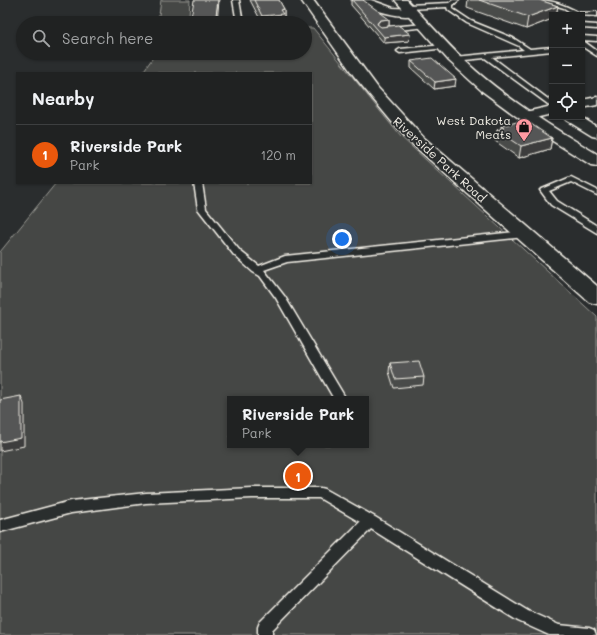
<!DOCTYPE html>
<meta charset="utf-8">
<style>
:root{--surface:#202222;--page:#2d2f2f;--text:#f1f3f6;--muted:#a2a4a5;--line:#3d3f40;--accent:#ea580c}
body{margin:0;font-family:Mali,sans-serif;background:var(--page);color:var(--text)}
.controls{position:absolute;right:12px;top:12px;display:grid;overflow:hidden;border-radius:0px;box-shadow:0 1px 3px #0004}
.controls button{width:36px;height:36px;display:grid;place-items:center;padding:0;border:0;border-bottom:1px solid var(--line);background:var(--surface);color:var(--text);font:20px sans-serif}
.you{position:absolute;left:342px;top:239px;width:14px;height:14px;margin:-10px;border:3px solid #fff;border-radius:50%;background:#1a73e8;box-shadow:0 0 0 6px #1a73e833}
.badge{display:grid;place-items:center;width:26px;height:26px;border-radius:50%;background:var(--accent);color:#fff;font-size:13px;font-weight:700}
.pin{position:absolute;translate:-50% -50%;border:2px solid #fff;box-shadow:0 1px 4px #0006}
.popup{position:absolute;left:227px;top:396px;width:142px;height:52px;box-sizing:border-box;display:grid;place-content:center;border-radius:0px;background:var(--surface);filter:drop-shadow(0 1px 3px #0005);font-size:13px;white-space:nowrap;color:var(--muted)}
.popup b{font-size:15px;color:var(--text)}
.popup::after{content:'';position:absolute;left:50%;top:100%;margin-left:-8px;border:8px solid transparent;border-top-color:var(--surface)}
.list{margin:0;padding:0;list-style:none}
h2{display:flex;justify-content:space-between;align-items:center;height:52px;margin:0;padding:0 16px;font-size:17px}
h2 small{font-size:13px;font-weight:400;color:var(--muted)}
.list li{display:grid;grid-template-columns:26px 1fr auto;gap:12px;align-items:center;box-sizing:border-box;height:60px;padding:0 16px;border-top:1px solid var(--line)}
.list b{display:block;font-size:15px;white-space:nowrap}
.list p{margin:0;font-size:13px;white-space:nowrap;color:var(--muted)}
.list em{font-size:13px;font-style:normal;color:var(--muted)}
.icon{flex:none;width:22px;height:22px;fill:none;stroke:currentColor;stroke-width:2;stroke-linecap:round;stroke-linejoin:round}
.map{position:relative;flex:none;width:597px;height:635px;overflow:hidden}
.search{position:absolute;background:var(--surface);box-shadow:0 1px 3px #0004;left:16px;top:16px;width:296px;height:44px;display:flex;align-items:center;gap:10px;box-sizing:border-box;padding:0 14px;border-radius:22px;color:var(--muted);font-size:15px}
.panel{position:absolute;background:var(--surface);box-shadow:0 1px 3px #0004;left:16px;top:72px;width:296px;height:112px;border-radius:0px}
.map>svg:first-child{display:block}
</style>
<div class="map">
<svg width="597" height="635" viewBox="0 0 597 635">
<rect width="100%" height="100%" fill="#2a2d2e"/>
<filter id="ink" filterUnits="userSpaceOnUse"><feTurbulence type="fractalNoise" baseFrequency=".025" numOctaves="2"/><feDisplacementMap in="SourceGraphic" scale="8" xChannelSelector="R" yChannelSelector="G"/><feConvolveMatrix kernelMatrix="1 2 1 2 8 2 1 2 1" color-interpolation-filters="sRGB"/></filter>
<g filter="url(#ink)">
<path fill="#444645" stroke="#9c9c96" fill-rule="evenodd" d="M161 0H190L189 16 187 21H181V23H155L159 15Z
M305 28H313L401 137 597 317V635H0V252L56 183H311V73H142L152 59V53H177V56L196 53H305ZM230 399H366V445H230Z"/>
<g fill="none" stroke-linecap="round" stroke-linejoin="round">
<defs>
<path id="service" d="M233 0H239L243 23H237Z
M453 0H459L453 5V9L471 21 513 38 530 49 552 47V51L492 57 552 102V107L485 58 455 61 452 59 455 57 524 50 519 46 467 23 448 10 447 7 408 9 405 7 408 5 449 3Z
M537 0C553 0 564 5 578 12 582 14 591 12 597 12V16L575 15 564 8Z
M425 24 427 25V27L389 31 386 29 389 27Z
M582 24 597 25V29L582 28Z
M582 36 597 37V41L582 40Z
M582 40 597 51V56L583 47Z
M444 45 447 47 446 48 400 53 397 51 400 49Z
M571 177 597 190V195L571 182 549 191 557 201 597 226V233L551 205 540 190Z
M194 183H202L206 209 240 251 259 266 285 256 525 231 529 234 525 237 287 262 264 270 285 297 346 399H334L276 298 260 276 253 272 234 255 198 209Z
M252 488H321L325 489 375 517 528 611 559 625 589 628 594 630 596 635H549L518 621 371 529 272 630V635H258V627L260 622 360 522 319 498H252L146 503 71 513 0 532V520L71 501 146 493Z"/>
<path id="minor" d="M597 97V105L582 108V100Z
M552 106V114L526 120 521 119 519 116 521 113Z
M564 117H581L597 127V137L592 136 566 120Z"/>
<path id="tertiary" d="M395 0H407C430 24 451 49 476 71 513 103 555 129 597 154V166L591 165 535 130 482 91 449 61Z"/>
<path id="secondary" d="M301 0H313L378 88 424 138 597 286V304L589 302 412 144 397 128 354 76Z
M354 0H371L393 8 415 9 417 12 415 15C395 19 374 9 356 2Z"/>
</defs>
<use href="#service" stroke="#f4f1e8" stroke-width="3"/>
<use href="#minor" stroke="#f4f1e8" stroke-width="3"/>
<use href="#tertiary" stroke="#f4f1e8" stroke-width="3"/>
<use href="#secondary" stroke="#f4f1e8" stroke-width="3"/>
<use href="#service" fill="#2a2d2e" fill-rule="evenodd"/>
<use href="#minor" fill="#2a2d2e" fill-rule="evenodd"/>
<use href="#tertiary" fill="#2a2d2e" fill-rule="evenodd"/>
<use href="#secondary" fill="#2a2d2e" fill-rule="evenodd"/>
</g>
<path fill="#494b4a" stroke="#f4f1e8" d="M250 0H279L284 9V17H283V22L262 23Z
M351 0 389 19V26L410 34 409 41 384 43 351 5Z
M468 0H539L558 6 556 15H552V19L526 29 467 8Z
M411 61 455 86 434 89 411 68Z
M501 126 552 138 550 149 519 158 495 141 497 130 501 129Z
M390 363 424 377 423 385 394 388 389 372Z"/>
<path fill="#3c3d3c" stroke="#f4f1e8" d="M218 0H219L217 23H215Z
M558 6 556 15H552V19L526 29 528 17Z
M284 9V17H283V22L262 23V16L280 10Z
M389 19V26L377 28 378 22 381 20Z
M410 34 409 41 384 43V37Z
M456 79 455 86 434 89 435 82Z
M552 138 550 149 519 158 521 146Z
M21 396 24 404V446L0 451V442Z"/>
<path fill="#555756" stroke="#f4f1e8" d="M194 0H218L215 23H190Z
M254 0H279L284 9 280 10 283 14 262 16Z
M352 0H363L389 19 381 20 378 22 377 24 381 27 398 25 410 34 384 37Z
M479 0H539L558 6 528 17Z
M432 58 456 79 435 82 411 61Z
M525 120 552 138 521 146 497 130 504 128 501 126Z
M419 361 424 377 395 379 390 363Z
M21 396V438L0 442V400Z"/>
</g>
<defs>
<symbol id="shop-pin" viewBox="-11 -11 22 30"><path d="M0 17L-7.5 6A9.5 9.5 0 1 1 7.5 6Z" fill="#ff9aa2" stroke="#2a2d2e"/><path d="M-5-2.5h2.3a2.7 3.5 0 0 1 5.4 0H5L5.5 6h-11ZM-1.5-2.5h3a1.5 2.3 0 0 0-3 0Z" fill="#111"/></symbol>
</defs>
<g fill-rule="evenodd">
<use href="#shop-pin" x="514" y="117" width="20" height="27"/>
</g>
<g text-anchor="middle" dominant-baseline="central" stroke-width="3.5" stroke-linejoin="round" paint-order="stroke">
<g font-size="12" fill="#f4f1e8" stroke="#2a2d2e" text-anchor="end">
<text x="511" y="120">West Dakota<tspan x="511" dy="14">Meats</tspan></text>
</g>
<g font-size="12" fill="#f4f1e8" stroke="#2a2d2e">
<text transform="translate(440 159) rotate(42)">Riverside Park Road</text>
</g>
</g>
</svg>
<div class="controls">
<button>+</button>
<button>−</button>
<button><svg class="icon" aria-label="locate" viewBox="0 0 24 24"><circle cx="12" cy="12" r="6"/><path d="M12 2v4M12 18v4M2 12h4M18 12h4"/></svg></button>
</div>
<div class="you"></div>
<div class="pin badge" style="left:298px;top:476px">1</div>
<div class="popup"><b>Riverside Park</b>Park</div>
<div class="search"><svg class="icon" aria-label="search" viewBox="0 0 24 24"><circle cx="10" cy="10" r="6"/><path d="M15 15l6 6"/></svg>Search here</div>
<section class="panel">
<h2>Nearby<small></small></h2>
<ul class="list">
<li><span class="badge">1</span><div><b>Riverside Park</b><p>Park</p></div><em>120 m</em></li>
</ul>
</section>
</div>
